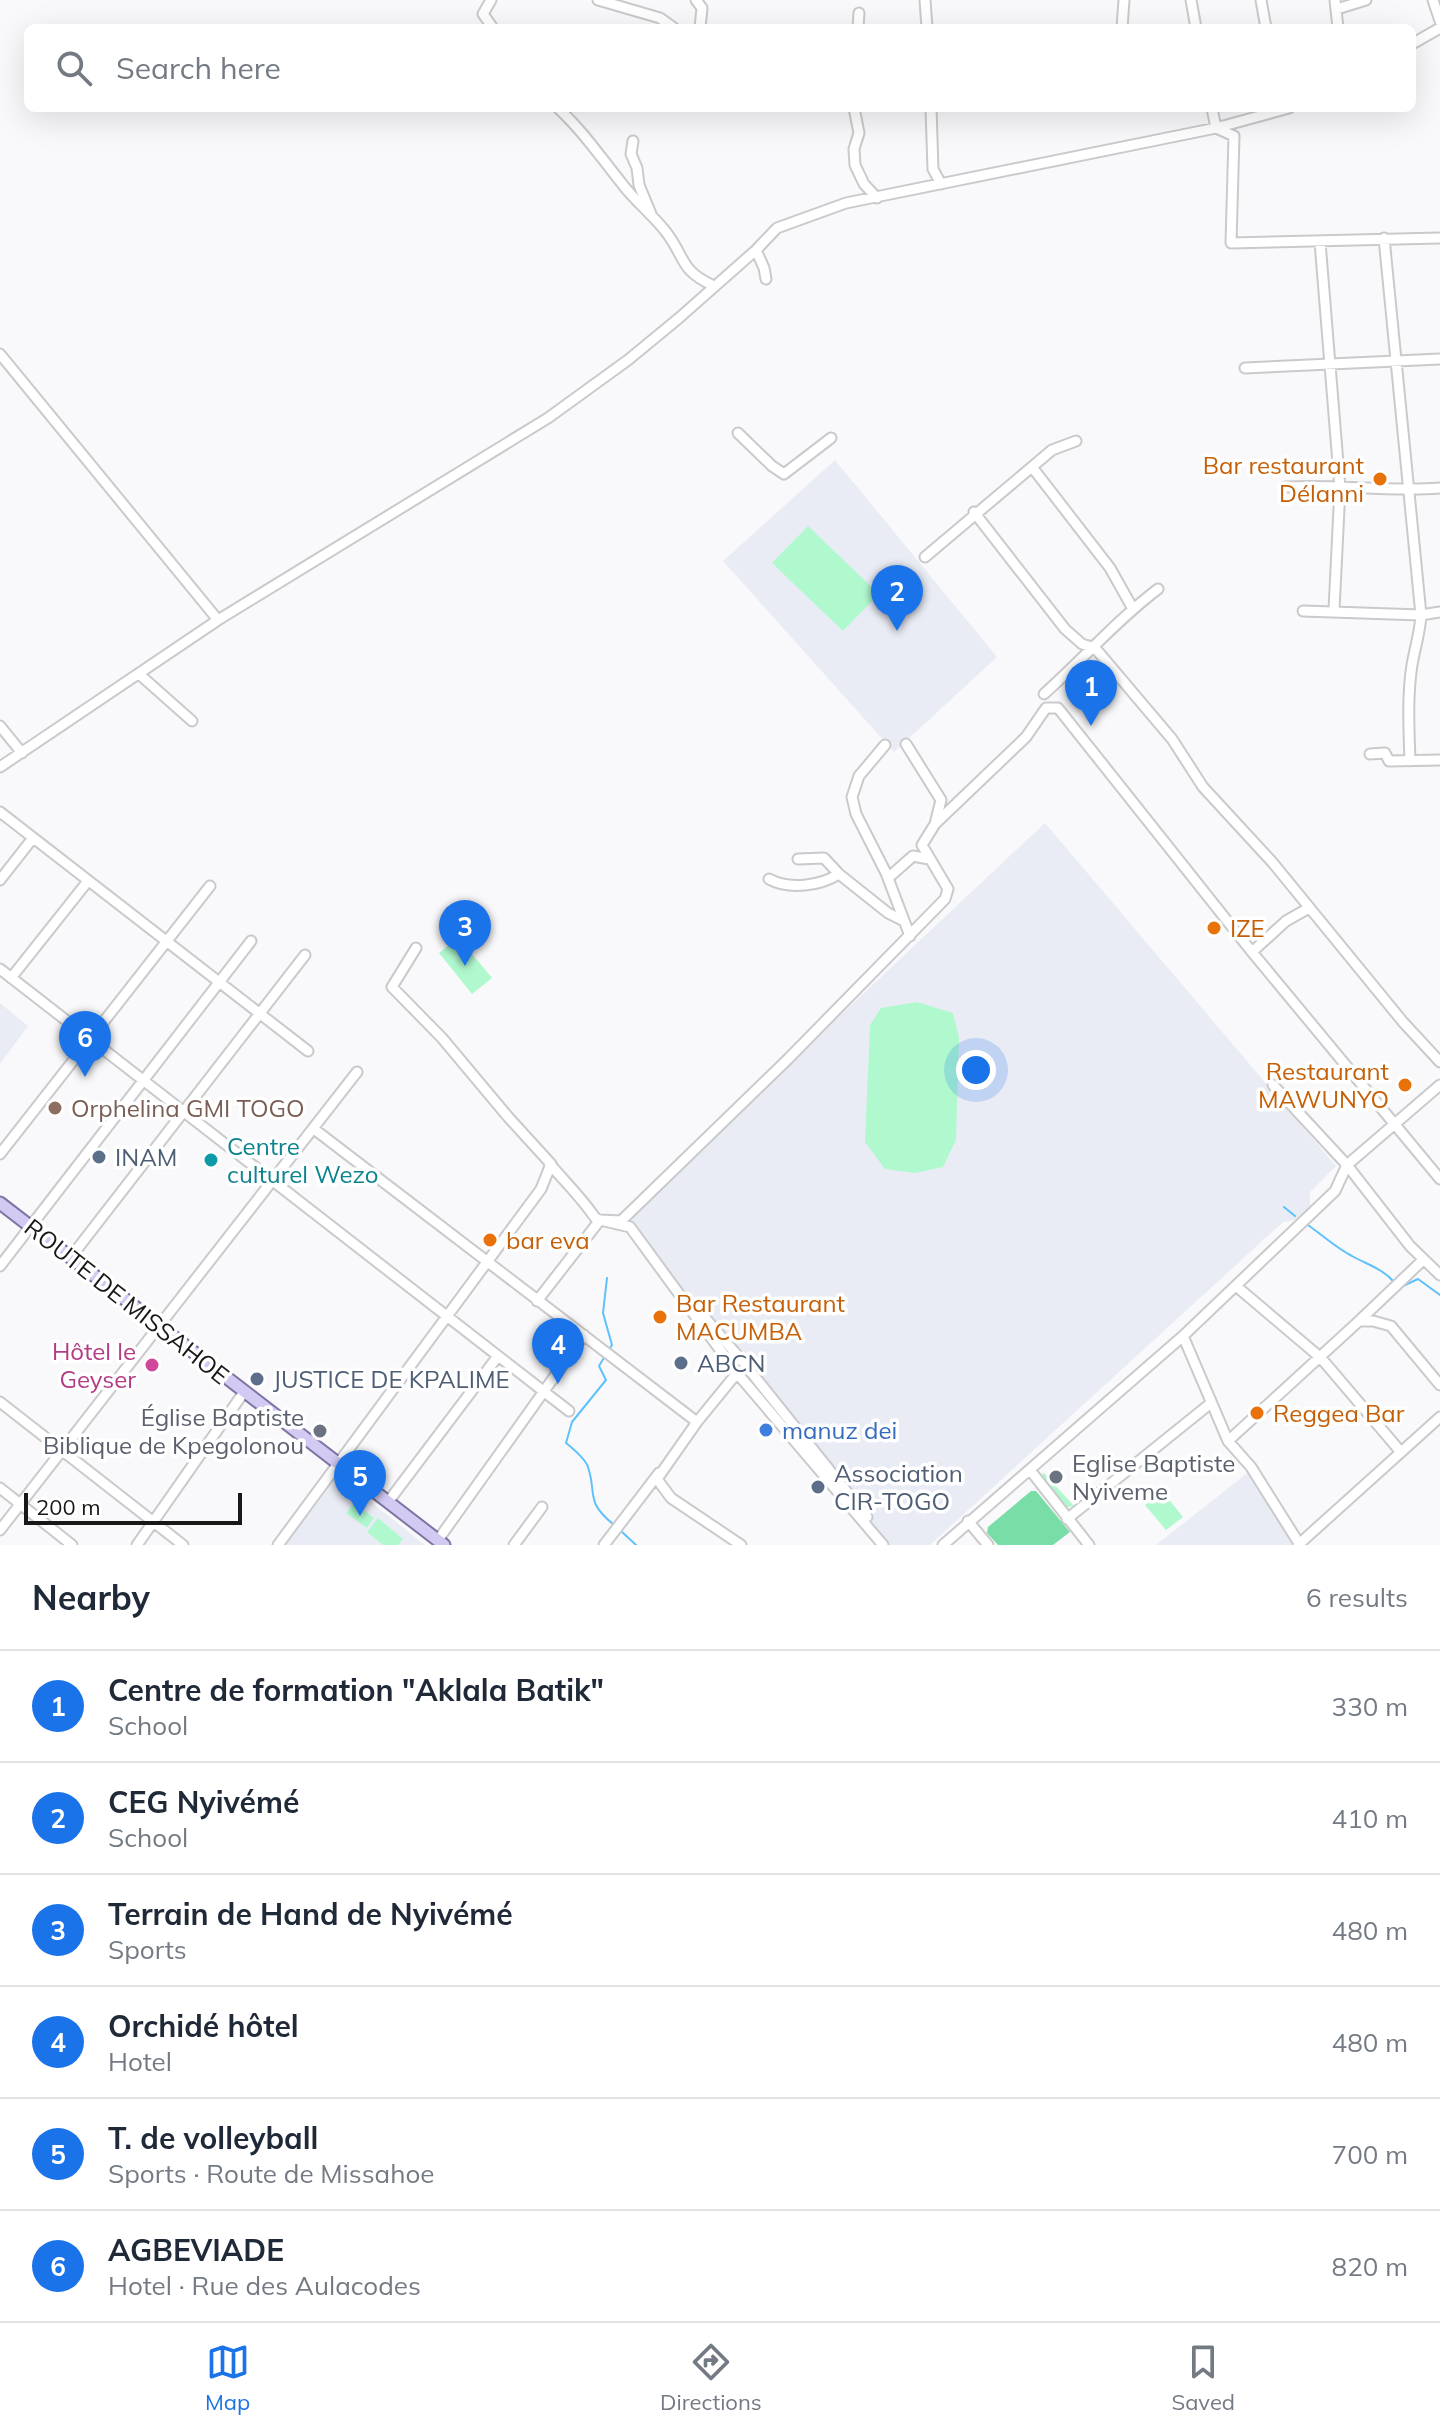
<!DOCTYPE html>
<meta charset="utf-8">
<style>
:root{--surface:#fff;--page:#f2f2f3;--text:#1f2937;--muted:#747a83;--line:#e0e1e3;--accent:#1a73e8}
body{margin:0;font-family:Mulish,sans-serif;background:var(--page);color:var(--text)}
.scale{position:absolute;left:24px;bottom:20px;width:218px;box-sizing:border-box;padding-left:8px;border:4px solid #181818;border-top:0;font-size:22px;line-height:28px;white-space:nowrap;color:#181818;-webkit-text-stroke:6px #fff;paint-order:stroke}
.you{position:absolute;left:976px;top:1070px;width:28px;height:28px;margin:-20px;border:6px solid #fff;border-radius:50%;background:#1a73e8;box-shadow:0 0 0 12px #1a73e833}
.badge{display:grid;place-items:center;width:52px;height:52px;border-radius:50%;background:var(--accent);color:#fff;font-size:26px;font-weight:700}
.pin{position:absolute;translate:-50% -66px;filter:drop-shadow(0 2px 4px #0008)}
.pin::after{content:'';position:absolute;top:42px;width:28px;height:24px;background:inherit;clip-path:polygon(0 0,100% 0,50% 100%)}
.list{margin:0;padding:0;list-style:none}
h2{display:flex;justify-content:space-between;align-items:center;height:104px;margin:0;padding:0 32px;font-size:34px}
h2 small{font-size:26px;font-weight:400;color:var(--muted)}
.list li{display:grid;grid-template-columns:52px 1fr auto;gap:24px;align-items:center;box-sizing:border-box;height:112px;padding:0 32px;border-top:2px solid var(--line)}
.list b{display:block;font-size:30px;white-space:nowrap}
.list p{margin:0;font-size:26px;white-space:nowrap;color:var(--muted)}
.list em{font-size:26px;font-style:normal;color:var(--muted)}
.icon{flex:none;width:44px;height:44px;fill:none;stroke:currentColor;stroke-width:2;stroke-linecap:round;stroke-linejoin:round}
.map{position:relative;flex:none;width:1440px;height:1545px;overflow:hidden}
.search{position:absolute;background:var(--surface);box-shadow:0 8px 32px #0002;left:24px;right:24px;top:24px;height:88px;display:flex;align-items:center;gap:20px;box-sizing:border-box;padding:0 28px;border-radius:12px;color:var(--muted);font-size:30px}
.sheet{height:776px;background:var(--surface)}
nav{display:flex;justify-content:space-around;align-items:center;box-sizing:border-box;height:112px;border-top:2px solid var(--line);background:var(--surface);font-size:22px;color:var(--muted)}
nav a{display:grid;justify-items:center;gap:4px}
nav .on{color:var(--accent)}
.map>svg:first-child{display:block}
</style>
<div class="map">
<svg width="1440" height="1545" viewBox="0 0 1440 1545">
<rect width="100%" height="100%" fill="#f9f9fb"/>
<path fill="#eaecf5" d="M835 460 997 657 894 752 723 561Z
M1045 823 1336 1166 1310 1192V1210L1301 1219 1283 1222 930 1545H887L621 1221Z
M0 1003 28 1026 0 1064Z
M1250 1471 1295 1545H1156Z
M338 1476 425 1545H285Z"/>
<path fill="#b0f9cf" d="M808 526 879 594 843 631 772 563Z
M458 937 492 978 472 994 439 953Z
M917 1002 953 1013 959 1037 956 1140 943 1167 915 1173 885 1169 865 1142 870 1025 881 1008Z
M1044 1473 1073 1505H1075L1066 1508 1040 1476Z
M1163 1492 1183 1517 1166 1530 1145 1505Z
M354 1503 374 1518 367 1528 346 1513Z
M378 1518 403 1539 398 1545H383L367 1532Z"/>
<path fill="#78dda6" d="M1031 1491H1036L1070 1532 1053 1545H998L987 1533 988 1527Z"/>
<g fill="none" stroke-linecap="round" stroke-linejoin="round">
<path stroke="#5fc1fb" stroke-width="2" d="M1284 1207 1295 1216
M1305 1223C1320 1233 1336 1248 1352 1256 1368 1265 1382 1268 1395 1283
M607 1278 603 1313 612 1345 608 1351
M1403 1286 1418 1279 1440 1295
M605 1356 599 1366 606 1380 572 1422 566 1443C573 1449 585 1458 588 1467 597 1494 585 1501 613 1524
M621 1531 636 1545"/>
<defs>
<path id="minor" d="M491 0 483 14 493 28
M598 0 660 18 674 28
M696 0 702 8 700 28
M925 0 927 28
M1191 0 1196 28
M1261 0 1266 28
M1335 0 1338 28
M1433 0 1440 21
M1337 9 1366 0
M858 28 859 13
M1122 28 1124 0
M1412 44 1440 28
M558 108C583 131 602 159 623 185 636 202 653 215 666 232 686 258 679 270 714 286
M854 108 859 133 854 149 855 165 864 184 877 198
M931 108 933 169 941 184
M1212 108 1216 128 1234 136 1231 243 1440 238
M633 141 631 154 637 168 639 185 651 214
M1384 238 1421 615C1420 633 1415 647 1412 665 1407 697 1409 730 1410 761
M1320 242 1340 488 1334 610
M756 250 764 268 766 279
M0 354 218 620
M1245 368 1440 359
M738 433 772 466 784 474 831 438
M1032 467 1110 568 1133 609
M1285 487C1337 484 1388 492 1440 488
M974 512 1065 629 1082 644 1095 648 1172 739 1203 787 1273 863 1403 1022 1440 1062
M925 557 1052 450 1076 441
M1303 611 1421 615 1440 612
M139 674 192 721
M1044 694C1082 660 1118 619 1158 589
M0 726 22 753
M906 744 941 800 935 824
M885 745 859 776 852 797 856 814 886 873 910 936
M1370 754 1385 753 1389 761 1440 760
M0 767 218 620 548 418 628 360 679 318 756 250 777 228 846 203 1216 128 1289 108
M0 812 308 1051
M798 859 824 858 839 874
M888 878 913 856 929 859
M769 879C789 890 820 886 839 874L888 913 904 921
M0 880 33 838
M1252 952 1286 921 1309 908
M0 969 569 1411
M11 978 88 881
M1273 1085 1347 1165 1410 1246 1440 1275
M314 1129 697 1422
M0 1154 210 886
M549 1163C565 1182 582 1198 596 1219L630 1227 737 1373 883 1545
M71 1257 305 955
M0 1266 251 941
M1236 1286 1321 1358 1400 1451
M537 1301 600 1220 621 1221 788 1059 945 899 948 889 922 845 935 824 1026 737 1046 708H1058L1252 952 1440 1179
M694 1305 743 1362 867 1517
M1359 1321 1423 1260
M1183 1336 1228 1441 1251 1467 1300 1545
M737 1373 697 1422 657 1479 671 1498 741 1545
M0 1402 183 1545
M1228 1441 1359 1321H1373L1391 1326 1440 1385
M1030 1470 1089 1545
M0 1488 72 1545
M388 1502 498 1356
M1067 1519 1211 1403
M968 1521 988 1545
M0 1530 357 1072
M438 1540 584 1335
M137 1545 244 1392
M278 1545 541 1189 551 1164 509 1118 442 1038 392 987 416 948
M514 1545 542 1507
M604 1545 659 1473
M943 1545 1183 1336 1335 1191 1347 1165 1440 1085
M1298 1545 1440 1417"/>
<path id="major" d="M0 1203 444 1545"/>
</defs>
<use href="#minor" stroke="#cacacc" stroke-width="13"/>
<use href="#major" stroke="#7e74a2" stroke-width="15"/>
<use href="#minor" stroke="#fff" stroke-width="9"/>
<use href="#major" stroke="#d3caf4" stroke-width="11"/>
</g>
<g fill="#e8710a" stroke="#fff" stroke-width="3">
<circle cx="1380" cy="479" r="8"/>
<circle cx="1214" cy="928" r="8"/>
<circle cx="1405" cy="1085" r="8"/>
<circle cx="490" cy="1240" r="8"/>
<circle cx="660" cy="1317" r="8"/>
<circle cx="1257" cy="1413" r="8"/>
</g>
<circle fill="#8d6e63" stroke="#fff" stroke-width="3" cx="55" cy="1108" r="8"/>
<g fill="#5c6f8a" stroke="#fff" stroke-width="3">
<circle cx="99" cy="1157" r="8"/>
<circle cx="681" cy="1363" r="8"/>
<circle cx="257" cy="1379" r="8"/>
<circle cx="818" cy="1487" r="8"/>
</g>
<circle fill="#0f9aa8" stroke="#fff" stroke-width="3" cx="211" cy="1160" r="8"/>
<circle fill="#d1479c" stroke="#fff" stroke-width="3" cx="152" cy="1365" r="8"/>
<circle fill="#3f7fe0" stroke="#fff" stroke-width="3" cx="766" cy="1430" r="8"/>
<g fill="#6b7280" stroke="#fff" stroke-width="3">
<circle cx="320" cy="1431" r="8"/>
<circle cx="1056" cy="1477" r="8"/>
</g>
<g text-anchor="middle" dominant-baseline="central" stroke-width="7" stroke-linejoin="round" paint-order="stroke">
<g font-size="24" fill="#c56008" stroke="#fff" text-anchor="start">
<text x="1364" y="465" text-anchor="end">Bar restaurant<tspan x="1364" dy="28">Délanni</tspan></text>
<text x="1230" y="928">IZE</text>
<text x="1389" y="1071" text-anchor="end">Restaurant<tspan x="1389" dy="28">MAWUNYO</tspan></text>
<text x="506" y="1240">bar eva</text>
<text x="676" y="1303">Bar Restaurant<tspan x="676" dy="28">MACUMBA</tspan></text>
<text x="1273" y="1413">Reggea Bar</text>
</g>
<g font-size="24" fill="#785e54" stroke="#fff" text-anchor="start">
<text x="71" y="1108">Orphelina GMI TOGO</text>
</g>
<g font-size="24" fill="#0d838f" stroke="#fff" text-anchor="start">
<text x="227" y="1146">Centre<tspan x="227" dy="28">culturel Wezo</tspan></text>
</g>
<g font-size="24" fill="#4e5e75" stroke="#fff" text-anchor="start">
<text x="115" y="1157">INAM</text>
<text x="697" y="1363">ABCN</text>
<text x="273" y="1379">JUSTICE DE KPALIME</text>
<text x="834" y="1473">Association<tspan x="834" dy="28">CIR-TOGO</tspan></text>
</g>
<g font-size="24" fill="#181818" stroke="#fff">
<text transform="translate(127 1301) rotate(38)">ROUTE DE MISSAHOE</text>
</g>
<g font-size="24" fill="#b23c85" stroke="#fff" text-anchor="end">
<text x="136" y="1351">Hôtel le<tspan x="136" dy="28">Geyser</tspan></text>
</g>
<g font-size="24" fill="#5b616d" stroke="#fff" text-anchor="end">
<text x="304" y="1417">Église Baptiste<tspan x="304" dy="28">Biblique de Kpegolonou</tspan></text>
<text x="1072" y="1463" text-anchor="start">Eglise Baptiste<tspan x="1072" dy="28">Nyiveme</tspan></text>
</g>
<g font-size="24" fill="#366cbe" stroke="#fff" text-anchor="start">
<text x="782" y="1430">manuz dei</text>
</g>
</g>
</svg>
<div class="scale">200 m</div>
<div class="you"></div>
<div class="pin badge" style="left:1091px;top:726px">1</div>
<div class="pin badge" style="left:897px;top:631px">2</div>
<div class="pin badge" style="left:465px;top:966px">3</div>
<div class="pin badge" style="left:558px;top:1384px">4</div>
<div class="pin badge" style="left:360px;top:1516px">5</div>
<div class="pin badge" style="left:85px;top:1077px">6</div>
<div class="search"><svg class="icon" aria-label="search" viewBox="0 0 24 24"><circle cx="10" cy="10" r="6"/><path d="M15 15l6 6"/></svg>Search here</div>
</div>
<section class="sheet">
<h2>Nearby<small>6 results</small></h2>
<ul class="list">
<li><span class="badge">1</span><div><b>Centre de formation &quot;Aklala Batik&quot;</b><p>School</p></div><em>330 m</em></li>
<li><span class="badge">2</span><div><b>CEG Nyivémé</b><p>School</p></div><em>410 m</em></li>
<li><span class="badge">3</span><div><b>Terrain de Hand de Nyivémé</b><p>Sports</p></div><em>480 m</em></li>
<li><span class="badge">4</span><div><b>Orchidé hôtel</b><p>Hotel</p></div><em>480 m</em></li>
<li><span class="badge">5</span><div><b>T. de volleyball</b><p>Sports · Route de Missahoe</p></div><em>700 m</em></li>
<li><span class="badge">6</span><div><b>AGBEVIADE</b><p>Hotel · Rue des Aulacodes</p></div><em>820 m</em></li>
</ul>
</section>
<nav>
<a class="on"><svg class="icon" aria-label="map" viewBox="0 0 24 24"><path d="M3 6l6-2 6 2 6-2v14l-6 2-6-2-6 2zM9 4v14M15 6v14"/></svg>Map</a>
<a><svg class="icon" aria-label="directions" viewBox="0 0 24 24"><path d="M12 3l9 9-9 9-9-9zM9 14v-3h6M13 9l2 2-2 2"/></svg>Directions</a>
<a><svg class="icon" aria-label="saved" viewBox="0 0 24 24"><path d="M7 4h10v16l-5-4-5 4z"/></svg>Saved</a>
</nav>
